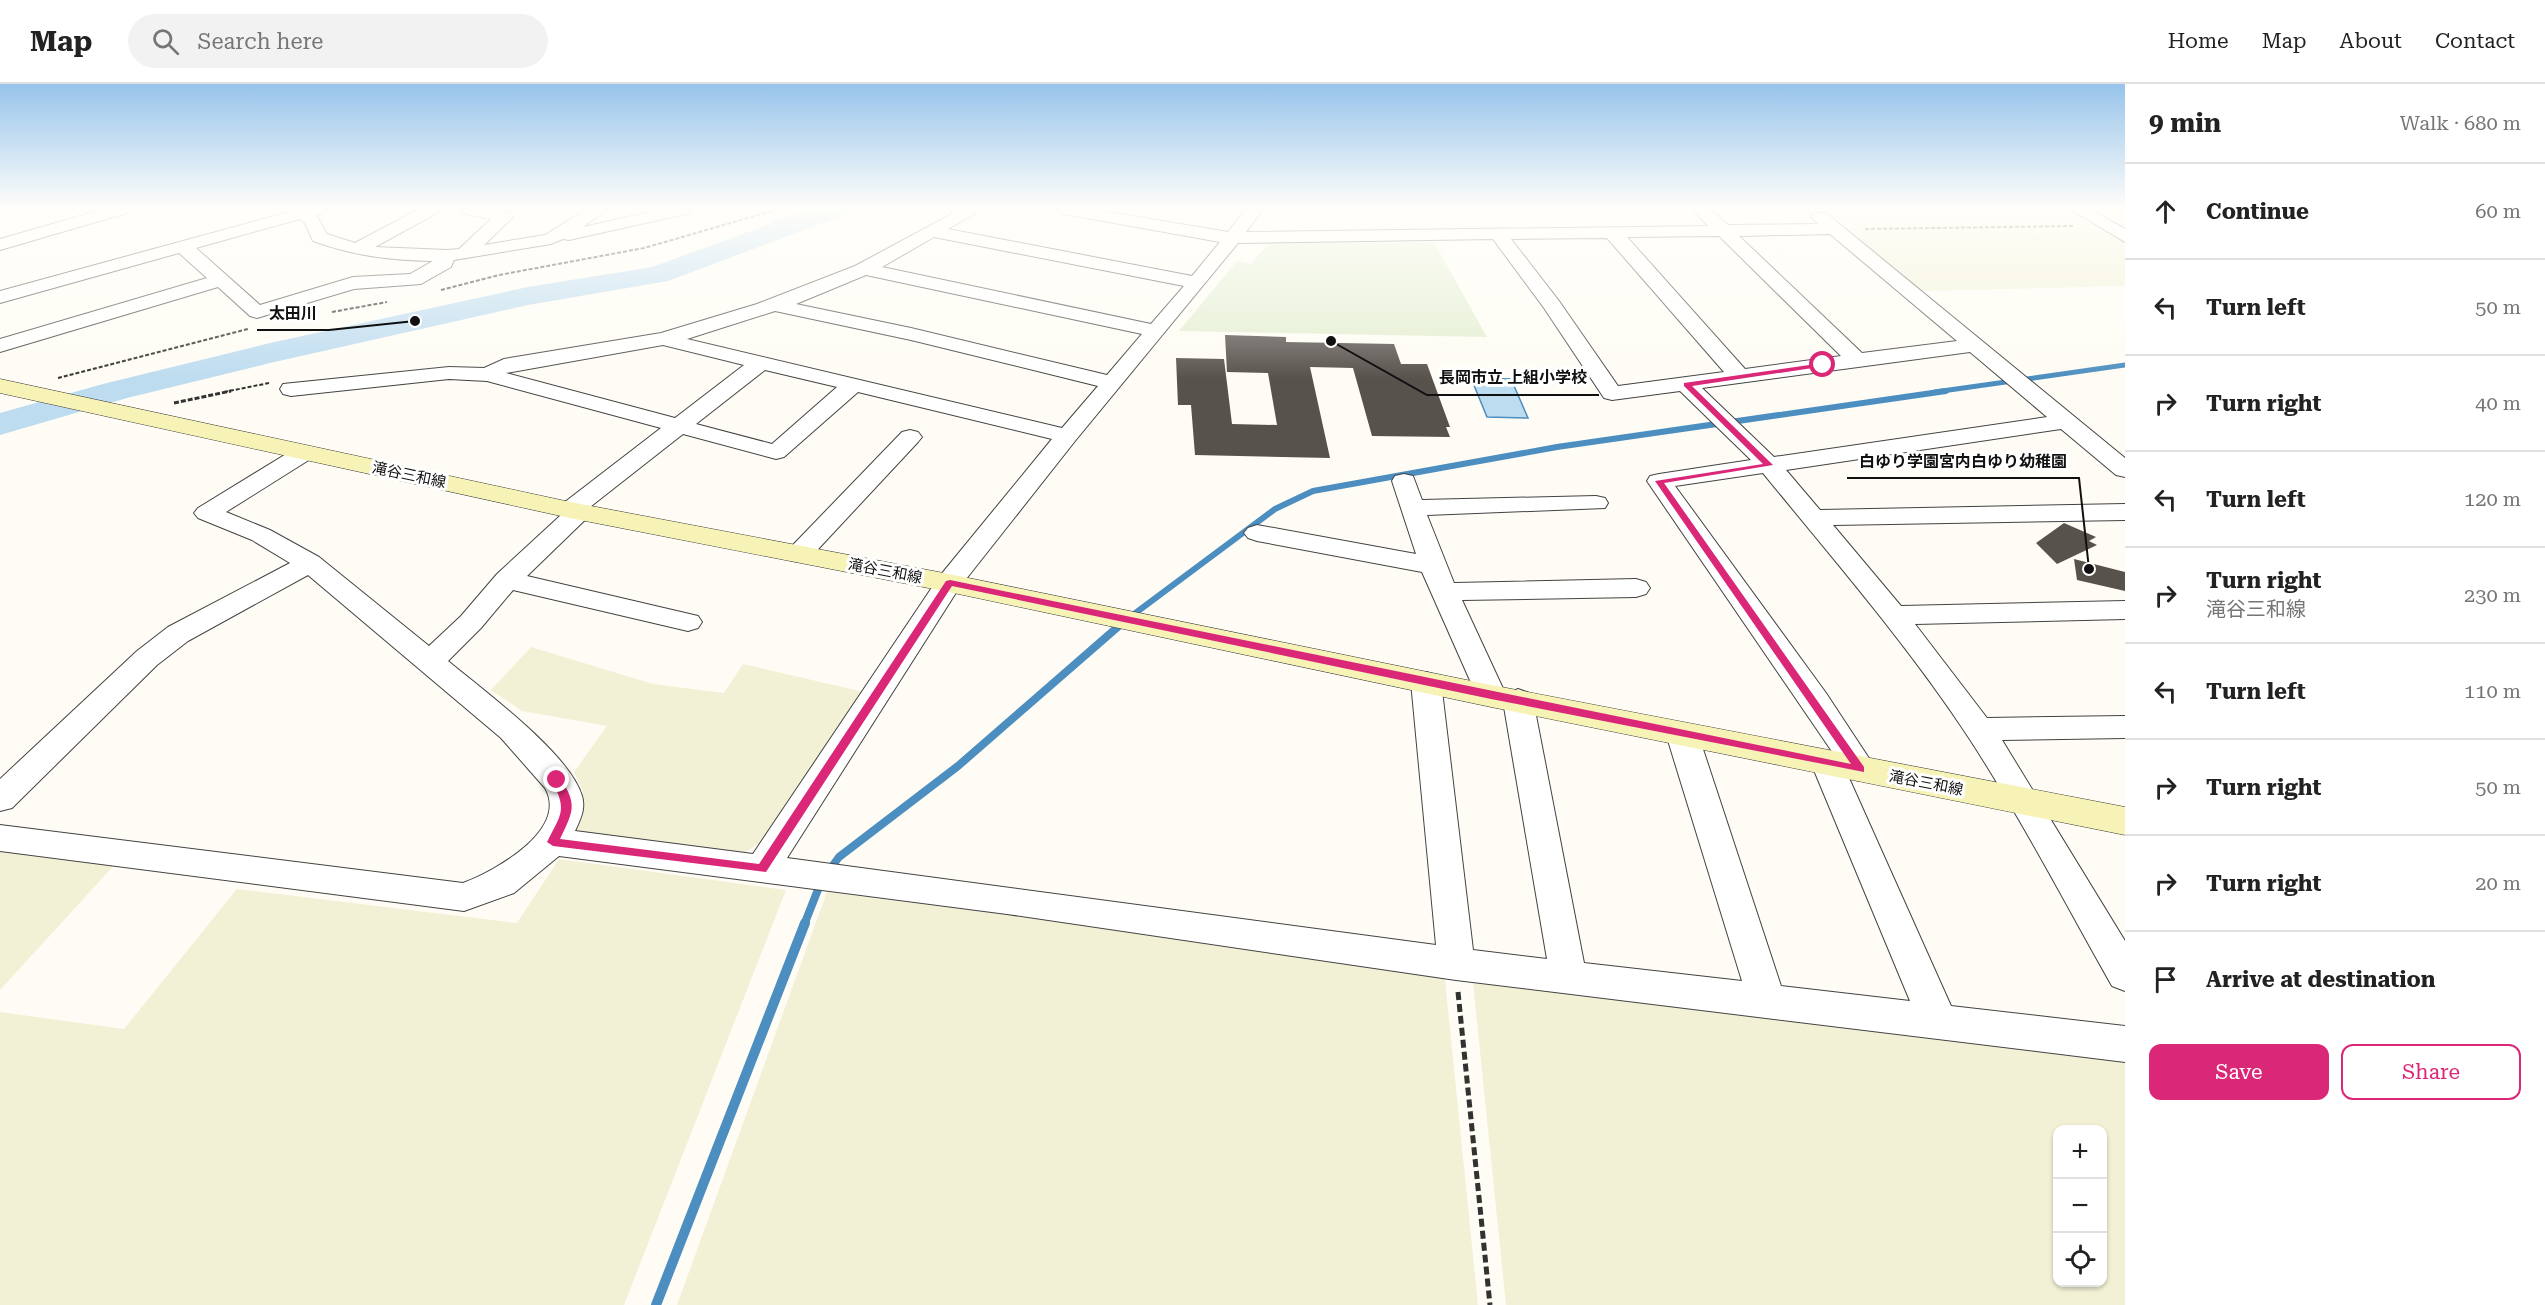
<!DOCTYPE html>
<meta charset="utf-8">
<style>
:root{--surface:#fff;--page:#f2f2f2;--text:#222;--muted:#767676;--line:#e0e0e0;--accent:#db2777}
body{margin:0;font-family:"Roboto Serif","Noto Sans JP",serif;background:var(--page);color:var(--text)}
.controls{position:absolute;right:18px;bottom:18px;display:grid;overflow:hidden;border-radius:12px;box-shadow:0 2px 4px #0004}
.controls button{width:54px;height:54px;display:grid;place-items:center;padding:0;border:0;border-bottom:2px solid var(--line);background:var(--surface);color:var(--text);font:30px sans-serif}
.stop{position:absolute;width:18px;height:18px;margin:-14px;border:4px solid #db2777;border-radius:50%;background:#fff}
.stop.end{background:#db2777;border-color:#fff;box-shadow:0 2px 6px #0008}
.list{margin:0;padding:0;list-style:none}
h2{display:flex;justify-content:space-between;align-items:center;height:78px;margin:0;padding:0 24px;font-size:26px}
h2 small{font-size:20px;font-weight:400;color:var(--muted)}
.list li{display:grid;grid-template-columns:39px 1fr auto;gap:18px;align-items:center;box-sizing:border-box;height:96px;padding:0 24px;border-top:2px solid var(--line)}
.list b{display:block;font-size:22px;white-space:nowrap}
.list p{margin:0;font-size:20px;white-space:nowrap;color:var(--muted)}
.list em{font-size:20px;font-style:normal;color:var(--muted)}
.actions{display:flex;gap:12px;padding:18px 24px}
.actions a{flex:1;padding:14px 0;border:2px solid var(--accent);border-radius:12px;text-align:center;font-size:21px;color:var(--accent)}
.actions .main{background:var(--accent);color:#fff}
.icon{flex:none;width:33px;height:33px;fill:none;stroke:currentColor;stroke-width:2;stroke-linecap:round;stroke-linejoin:round}
.map{position:relative;flex:none;width:2125px;height:1221px;overflow:hidden}
header{display:flex;align-items:center;gap:36px;box-sizing:border-box;height:84px;padding:0 30px;background:var(--surface);border-bottom:2px solid var(--line)}
header strong{font-size:28px}
nav{display:flex;gap:33px;margin-inline-start:auto;font-size:21px}
.search{width:420px;height:54px;background:var(--page);display:flex;align-items:center;gap:15px;box-sizing:border-box;padding:0 21px;border-radius:33px;color:var(--muted);font-size:22px}
main{display:flex}
aside{flex:1;background:var(--surface)}
.map>svg:first-child{display:block}
</style>
<header>
<strong>Map</strong>
<div class="search"><svg class="icon" aria-label="search" viewBox="0 0 24 24"><circle cx="10" cy="10" r="6"/><path d="M15 15l6 6"/></svg>Search here</div>
<nav><a>Home</a><a>Map</a><a>About</a><a>Contact</a></nav>
</header>
<main>
<div class="map">
<svg width="2125" height="1221" viewBox="0 0 2125 1221">
<rect width="100%" height="100%" fill="#fefcf4"/>
<path fill="#f2f1d6" fill-rule="evenodd" d="M1821 125H2125V202L1921 207Z
M531 563 653 600 724 609 743 580 864 608 776 748 744 769 579 752 573 737 583 708 574 688 607 642 522 627 491 606Z
M0 762 118 777 0 906Z
M559 775 786 806 624 1221H0V928L124 945 237 805 517 839Z
M827 808 1444 886 1478 1221H677Z
M1472 889 2125 969V1221H1506ZM2058 1046H2102V1198H2058Z"/>
<path fill="#e3eed1" d="M1434 158 1487 253 1179 247 1237 177 1251 180 1268 160Z"/>
<path fill="#bedcf0" stroke="#4c8ec0" stroke-width="1.5" d="M1471 294 1511 295 1528 334 1487 333Z"/>
<g fill="none" stroke-linecap="round" stroke-linejoin="round">
<path stroke="#4c8ec0" stroke-width="5" d="M1935 308 2125 281"/>
<path stroke="#4c8ec0" stroke-width="6" d="M1118 542 1275 425 1313 407 1557 363 1946 307"/>
<path stroke="#4c8ec0" stroke-width="8" d="M828 788 839 773 958 682 1120 541
M804 841 821 798"/>
<path stroke="#4c8ec0" stroke-width="10" d="M656 1221 805 839"/>
<path fill="#bedcf0" fill-rule="evenodd" d="M811 125H848L844 131 668 197 528 221 270 279 127 314 0 351V329L103 300 270 259 528 203 652 183Z"/>
</g>
<path fill="#58524d" d="M1225 251 1286 253V258L1394 260 1401 280H1427L1450 343H1446L1450 353 1372 352 1353 284 1310 283 1330 374 1195 371 1191 321H1178L1176 274 1224 275 1232 340 1277 341 1268 289 1227 288Z
M2064 439 2096 453 2089 457 2097 461 2057 480 2036 459Z
M2074 475 2125 488V507L2077 496Z"/>
<g fill="none" stroke-linecap="round" stroke-linejoin="round">
<defs>
<path id="street" d="M104 125H130L127 129 0 166V155Z
M300 125H326L324 129 316 131 327 150 355 159 419 125H439L437 129 375 163 447 166 459 165 491 135 462 129 460 125H489L510 129 513 133 484 161 545 151 587 125H607L583 143 663 125H693L690 129 569 156 563 155 551 160 454 176 451 183 421 200 354 205 257 234 250 232 218 203 0 268V255L207 194 179 169 0 219V207ZM300 135 305 139 313 157C355 172 388 176 433 177L410 190 353 193 260 221 196 164Z
M961 125H983L948 145 1192 192 1220 158 1064 130 1055 125H1091L1228 148 1246 125H1263L1246 148 1708 142 1693 125H1710L1728 141 1818 140 1811 133 1814 129H1826L2125 374V393L2116 391 2061 345 1786 386 1820 426 2125 420V436L1833 441 1901 522 2125 517V535L1915 540 1987 634 2125 632V654L2002 656 2125 857V907L2112 902C2065 819 2021 734 1969 654 1908 561 1833 475 1763 389L1675 402 1826 609 1876 685 1871 693 1860 697 1849 694 1951 922 2125 942V978L1456 896 1007 830 559 772 514 809 464 827 0 767V741L463 799C495 787 569 746 545 704L501 654 308 491 188 557 157 581 12 724 0 727V695L137 567 168 543 290 479 252 456 198 434 194 429 198 424 296 364H312L316 369 312 374 226 428 270 446 319 473 429 562 461 532 497 490 561 431 557 426 561 421 661 344 487 297 449 295 291 312 283 310 280 305 283 300 449 283 484 284 504 275 661 249 757 220 855 182ZM1830 150 1957 257 1862 269 1739 152ZM1719 152 1841 272 1745 285 1627 153ZM934 153 1184 202 1151 240 882 183ZM1607 154 1724 288 1618 302 1559 217 1511 155ZM1493 155 1544 224 1604 314 1612 316 1680 307 1751 376 1659 390 1650 392 1647 397 1833 669 1827 667 1816 671 1811 679 1910 917 1781 902 1698 650 1693 642 1682 639 1671 642 1666 650 1742 897 1584 879 1533 616 1529 609 1518 605 1506 611 1462 516 1636 513 1646 510 1650 504 1646 498 1636 495 1454 499 1427 431 1605 424 1608 419 1605 414 1596 412 1422 416 1413 392 1404 390 1395 392 1392 397 1416 470 1257 441 1248 444 1244 449 1248 454 1257 457 1422 488 1480 619 1491 622 1503 617 1547 875 1473 866 1441 598 1436 591 1426 588 1416 591 1411 598 1436 861 787 774 959 504 1075 357 1238 159ZM866 191 1142 250 1107 291 911 244 796 220ZM775 227 911 256 1098 302 1062 344 687 255ZM663 261 744 281 675 334 506 289ZM1970 268 2047 333 1774 373 1702 304ZM765 286 837 303 772 360 696 340ZM858 308 1052 355 939 493 753 770 575 747C580 736 586 725 582 712 570 670 483 606 448 577L481 544 513 506 688 547 698 544 702 538 698 532 527 492 589 432 593 427 590 423 683 350 776 375 784 373Z
M2070 125H2090L2125 145V158Z
M910 346 918 348 922 353 918 358 808 476 799 478 790 476 786 470 790 464 902 348Z"/>
<path id="secondary" d="M0 295 570 418 949 490 1491 601 2125 723V751L1491 623 949 508 570 434 0 309Z"/>
</defs>
<use href="#street" stroke="#434343" stroke-width="2"/>
<use href="#secondary" stroke="#323232" stroke-width="1"/>
<path stroke="#323232" stroke-width="2" stroke-dasharray="4 2" stroke-linecap="butt" d="M1865 145 2073 142
M441 206 499 191 644 164 779 125
M332 228 387 218
M58 294 248 245
M224 308 269 299"/>
<path stroke="#323232" stroke-width="3" stroke-dasharray="5 2" stroke-linecap="butt" d="M174 319 231 307"/>
<path stroke="#323232" stroke-width="5" stroke-dasharray="8 4" stroke-linecap="butt" d="M1458 908 1490 1221"/>
<use href="#street" fill="#fff" fill-rule="evenodd"/>
<use href="#secondary" fill="#f7f2b6" fill-rule="evenodd"/>
</g>
<linearGradient id="sky" x2="0" y2="1"><stop stop-color="#97c4eb"/><stop offset="0.42" stop-color="#fffefa"/><stop offset="1" stop-color="#fffefa" stop-opacity="0"/></linearGradient>
<rect width="2125" height="295" fill="url(#sky)"/>
<path fill="#db2777" d="M1823 279 1826 282 1692 302 1773 381 1664 399 1864 683V688L1491 615 952 502 766 788 553 762 547 758C561 730 568 726 551 696L557 693 560 694C578 721 573 727 560 755L759 780 946 497 950 496 1851 680 1655 397 1763 380 1684 302V299Z"/>
<g text-anchor="middle" dominant-baseline="central" stroke-width="6" stroke-linejoin="round" paint-order="stroke">
<g font-size="15" fill="#101010" stroke="#fff">
<text transform="translate(409 391) rotate(12)">滝谷三和線</text>
<text transform="translate(885 487) rotate(11)">滝谷三和線</text>
<text transform="translate(1926 699) rotate(11)">滝谷三和線</text>
</g>
</g>
<path fill="none" stroke="#101010" stroke-width="2" d="M415 237L329 246H257M1331 257L1427 311H1599M2089 485L2079 394H1847"/>
<g fill="#101010" stroke="#fff" stroke-width="2">
<circle cx="415" cy="237" r="6"/>
<circle cx="1331" cy="257" r="6"/>
<circle cx="2089" cy="485" r="6"/>
</g>
<g font-size="16" text-anchor="middle" font-weight="bold" fill="#101010" stroke="#fff" stroke-width="6" stroke-linejoin="round" paint-order="stroke">
<text x="293" y="235">太田川</text>
<text x="1513" y="299">長岡市立 上組小学校</text>
<text x="1963" y="383">白ゆり学園宮内白ゆり幼稚園</text>
</g>
</svg>
<div class="controls">
<button>+</button>
<button>−</button>
<button><svg class="icon" aria-label="locate" viewBox="0 0 24 24"><circle cx="12" cy="12" r="6"/><path d="M12 2v4M12 18v4M2 12h4M18 12h4"/></svg></button>
</div>
<div class="stop" style="left:1823px;top:281px"></div>
<div class="stop end" style="left:557px;top:696px"></div>
</div>
<aside>
<h2>9 min<small>Walk · 680 m</small></h2>
<ul class="list">
<li><svg class="icon" aria-label="ahead" viewBox="0 0 24 24"><path d="M12 20V5M6 11l6-6 6 6"/></svg><div><b>Continue</b></div><em>60 m</em></li>
<li><svg class="icon" aria-label="left" viewBox="0 0 24 24"><path d="M17 20v-9H6M10 6l-5 5 5 5"/></svg><div><b>Turn left</b></div><em>50 m</em></li>
<li><svg class="icon" aria-label="right" viewBox="0 0 24 24"><path d="M7 20v-9h11M14 6l5 5-5 5"/></svg><div><b>Turn right</b></div><em>40 m</em></li>
<li><svg class="icon" aria-label="left" viewBox="0 0 24 24"><path d="M17 20v-9H6M10 6l-5 5 5 5"/></svg><div><b>Turn left</b></div><em>120 m</em></li>
<li><svg class="icon" aria-label="right" viewBox="0 0 24 24"><path d="M7 20v-9h11M14 6l5 5-5 5"/></svg><div><b>Turn right</b><p>滝谷三和線</p></div><em>230 m</em></li>
<li><svg class="icon" aria-label="left" viewBox="0 0 24 24"><path d="M17 20v-9H6M10 6l-5 5 5 5"/></svg><div><b>Turn left</b></div><em>110 m</em></li>
<li><svg class="icon" aria-label="right" viewBox="0 0 24 24"><path d="M7 20v-9h11M14 6l5 5-5 5"/></svg><div><b>Turn right</b></div><em>50 m</em></li>
<li><svg class="icon" aria-label="right" viewBox="0 0 24 24"><path d="M7 20v-9h11M14 6l5 5-5 5"/></svg><div><b>Turn right</b></div><em>20 m</em></li>
<li><svg class="icon" aria-label="arrive" viewBox="0 0 24 24"><path d="M6 21V4h12l-3 4 3 4H6"/></svg><div><b>Arrive at destination</b></div></li>
</ul>
<div class="actions"><a class="main">Save</a><a>Share</a></div>
</aside>
</main>
